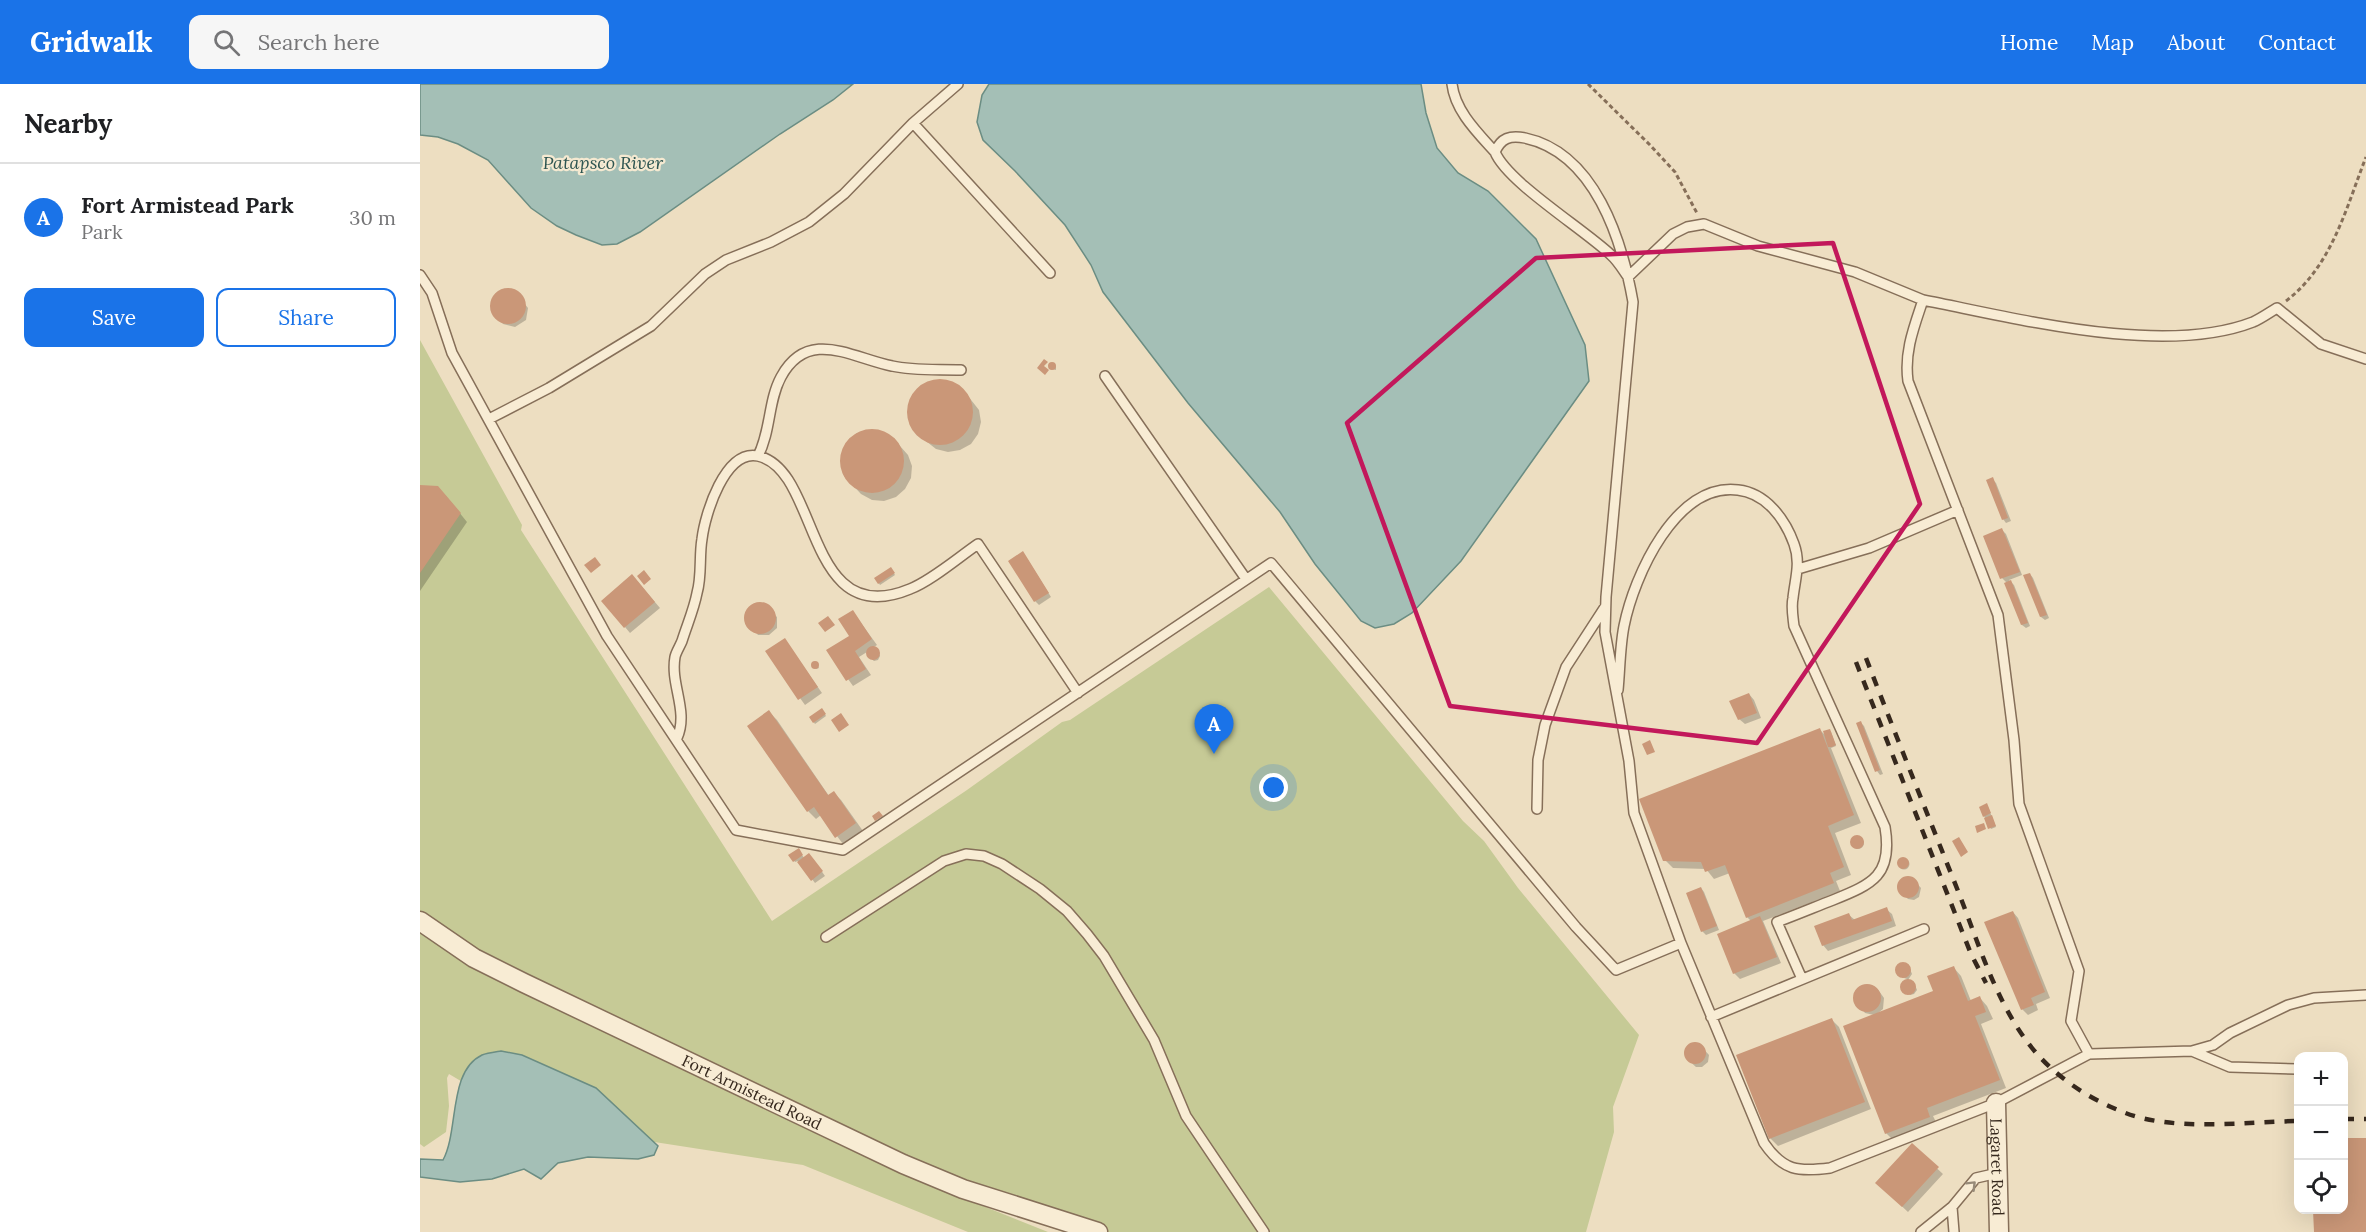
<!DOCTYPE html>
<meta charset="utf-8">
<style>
:root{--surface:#fff;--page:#f6f6f6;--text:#202124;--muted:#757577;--line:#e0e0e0;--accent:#1a73e8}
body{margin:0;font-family:Lora,serif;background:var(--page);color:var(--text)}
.controls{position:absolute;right:18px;bottom:18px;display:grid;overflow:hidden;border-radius:12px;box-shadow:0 6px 24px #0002}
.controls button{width:54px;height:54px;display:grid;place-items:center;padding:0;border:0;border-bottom:2px solid var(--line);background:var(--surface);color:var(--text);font:30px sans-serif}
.you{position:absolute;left:854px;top:704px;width:21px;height:21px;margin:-15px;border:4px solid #fff;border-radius:50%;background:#1a73e8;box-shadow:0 0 0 9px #1a73e833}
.badge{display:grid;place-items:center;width:39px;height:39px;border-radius:50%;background:var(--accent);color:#fff;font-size:20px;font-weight:700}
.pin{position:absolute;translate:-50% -50px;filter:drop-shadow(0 2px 3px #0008)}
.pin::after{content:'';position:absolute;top:32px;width:21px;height:18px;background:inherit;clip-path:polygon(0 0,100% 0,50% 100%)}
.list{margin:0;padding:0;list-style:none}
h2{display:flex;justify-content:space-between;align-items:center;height:78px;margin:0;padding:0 24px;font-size:26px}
h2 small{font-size:20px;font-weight:400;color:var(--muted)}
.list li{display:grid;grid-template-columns:39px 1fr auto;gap:18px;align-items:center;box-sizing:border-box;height:108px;padding:0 24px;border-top:2px solid var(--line)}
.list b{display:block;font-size:22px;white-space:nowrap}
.list p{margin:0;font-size:20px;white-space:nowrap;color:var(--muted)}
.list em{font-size:20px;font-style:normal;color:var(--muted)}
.actions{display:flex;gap:12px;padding:18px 24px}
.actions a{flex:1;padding:14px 0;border:2px solid var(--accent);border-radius:12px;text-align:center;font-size:21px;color:var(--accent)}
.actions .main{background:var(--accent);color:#fff}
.icon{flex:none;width:33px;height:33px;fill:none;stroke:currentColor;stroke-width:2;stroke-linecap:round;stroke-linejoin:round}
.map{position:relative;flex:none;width:1946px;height:1148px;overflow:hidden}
header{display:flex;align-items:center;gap:36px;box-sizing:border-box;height:84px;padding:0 30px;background:var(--accent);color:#fff}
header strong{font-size:28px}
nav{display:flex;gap:33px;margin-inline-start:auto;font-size:21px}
.search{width:420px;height:54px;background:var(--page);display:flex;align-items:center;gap:15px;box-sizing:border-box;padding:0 21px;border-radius:12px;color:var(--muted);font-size:22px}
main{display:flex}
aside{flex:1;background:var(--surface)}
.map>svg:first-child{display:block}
</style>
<header>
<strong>Gridwalk</strong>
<div class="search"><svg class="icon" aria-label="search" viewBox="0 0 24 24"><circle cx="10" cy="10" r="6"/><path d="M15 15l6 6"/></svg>Search here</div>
<nav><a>Home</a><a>Map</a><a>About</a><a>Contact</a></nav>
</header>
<main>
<aside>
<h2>Nearby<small></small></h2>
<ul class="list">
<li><span class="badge">A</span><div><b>Fort Armistead Park</b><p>Park</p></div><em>30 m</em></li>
</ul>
<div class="actions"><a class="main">Save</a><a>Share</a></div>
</aside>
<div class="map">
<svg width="1946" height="1148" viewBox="0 0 1946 1148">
<rect width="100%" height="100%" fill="#eddec1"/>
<path fill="#c6ca96" d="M0 256 102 441 101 446 352 837 547 706 642 638 650 636 849 503 1043 737 1064 757 1098 804 1219 951 1193 1023 1194 1048 1166 1148H644L533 1110 628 1148H548L383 1081 112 1039 29 990 27 994 29 1022 26 1048 4 1063 0 1060Z"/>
<path fill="#a4bfb6" stroke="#6b8d83" stroke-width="1.5" d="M0 0H433L413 16 360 50 220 148 197 160 182 161 156 151 137 142 111 124 68 76 38 60 18 53 0 51Z
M569 0H1001L1006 29 1017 64 1038 89 1068 107 1116 155 1165 261 1169 297 1041 477 992 529 974 540 955 544 941 537 895 480 860 428 768 319 683 208 671 181 645 141 595 87 563 56 557 38 562 11Z
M81 967 102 971 176 1004 238 1062 234 1071 218 1075 168 1073 138 1079 121 1095 104 1085 72 1095 40 1098 0 1093V1075L23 1076C39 1047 28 987 62 971 67 969 75 968 81 967Z"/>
<path fill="#0003" d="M84 207 96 209 108 224 106 236 95 243 83 240 72 226 74 214Z
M631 280 636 282V286L632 285Z
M522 297 534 300 544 307 559 326 561 338 558 350 551 360 540 366 528 368 516 365 497 350 491 339 489 327 492 315 499 305 509 299Z
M449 346 461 347 472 353 488 371 492 382 491 394 485 405 476 413 464 417 452 416 441 410 424 392 421 380 422 368 428 357 437 349Z
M1572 395 1576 399 1591 437 1586 439 1583 435Z
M0 403 26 412 47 438 0 507Z
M1582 446 1586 450 1602 491 1589 496 1594 501 1610 542 1606 544 1602 541 1587 499 1582 494Z
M606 473 631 513 619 521 615 517Z
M471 485 475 491 460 501 456 495Z
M1610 490 1613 494 1629 534 1625 536 1621 533Z
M218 498 240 524 210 549 205 543Z
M334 521H345L357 533V544L349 551H338L326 537 328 526Z
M433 528 457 561 454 563 459 568 460 572 458 576 454 577 448 572 447 568 439 573 451 591 433 602 408 567 431 552Z
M365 556 402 609 385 621 347 568Z
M396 579 399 584 396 585 393 580Z
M1329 610 1334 616 1341 634 1325 640 1319 635Z
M402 626 406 632 395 640 391 634Z
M349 628 357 636 409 712 414 709 421 716 443 747 423 760 401 731 396 735 388 727Z
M1440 638 1444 642 1463 690 1460 691 1457 687Z
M1400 646 1407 653 1410 647 1411 648 1416 662 1411 664 1441 739 1415 749 1431 791 1416 797 1420 807 1343 837 1361 879 1320 895 1314 889 1332 838 1327 833 1310 789 1294 795 1286 785 1253 784 1245 776Z
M1568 723 1576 743 1571 745 1564 732Z
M1432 759a6 6 0 1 1 12 0a6 6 0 1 1-12 0Z
M378 766 385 775H393L405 792 395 799 378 777 375 778 371 772Z
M1478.5 780a5.5 5.5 0 1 1 11 0a5.5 5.5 0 1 1-11 0Z
M1483 795H1493L1501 804 1499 813 1494 816 1488 815 1479 806V800Z
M1281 804 1284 808 1299 846 1286 851 1282 847Z
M1466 825 1472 830 1476 842 1408 867 1403 861 1429 831 1435 836Z
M1593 828 1598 834 1630 914 1616 920 1618 926 1608 931 1602 925Z
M1484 880 1490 885 1492 890 1488 896 1495 901 1497 906 1494 910 1490 911 1484 906 1482 902 1487 895 1479 892 1476 885 1479 881Z
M1534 884 1541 892 1551 917 1560 914 1567 922 1573 935 1561 940 1586 1004 1513 1032 1517 1040 1474 1057 1466 1049 1454 931 1445 929 1435 916 1437 906 1447 901 1455 903 1459 907 1464 914 1463 925 1457 930 1515 908Z
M1411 935 1419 943 1451 1025 1358 1062 1350 1054Z
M1274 960 1280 961 1289 971 1288 978 1282 983H1276L1266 974V967Z
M1946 1055V1148H1895L1894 1126H1924V1056Z
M1492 1061 1523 1090 1488 1128 1457 1099Z"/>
<path fill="#ca9778" d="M70 222a18 18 0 1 1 36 0a18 18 0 1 1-36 0Z
M624 275 628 278 624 282 629 286 625 291 617 284Z
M628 282a4 4 0 1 1 8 0a4 4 0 1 1-8 0Z
M487 328a33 33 0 1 1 66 0a33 33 0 1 1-66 0Z
M420 377a32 32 0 1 1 64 0a32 32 0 1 1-64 0Z
M1573 393 1588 434 1582 436 1566 396Z
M0 401 18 402 41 429 0 489Z
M1582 444 1600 488 1580 495 1563 452Z
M603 467 629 509 614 518 588 477Z
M175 473 181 481 171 489 164 481Z
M471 483 475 489 458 500 454 494Z
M224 486 231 495 224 501 217 492Z
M1610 489 1627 531 1620 533 1603 491Z
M212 490 235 518 204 544 181 517Z
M1591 496 1608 539 1601 541 1584 499Z
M324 534a16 16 0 1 1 32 0a16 16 0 1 1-32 0Z
M433 526 452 555 435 567 446 585 426 597 406 566 429 552 418 535Z
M408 532 415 541 405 548 398 539Z
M365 554 398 603 378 616 345 567Z
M446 569a7 7 0 1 1 14 0a7 7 0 1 1-14 0Z
M391 581a4 4 0 1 1 8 0a4 4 0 1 1-8 0Z
M1329 609 1337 629 1318 636 1309 617Z
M402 624 406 630 393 639 389 633Z
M349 626 408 711 414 707 436 739 415 754 394 723 387 728 327 642Z
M421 629 429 641 419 648 411 636Z
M1441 637 1460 686 1455 688 1436 639Z
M1400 644 1434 731 1408 742 1424 783 1410 789 1414 799 1326 834 1305 781 1285 788 1281 778 1243 777 1219 715Z
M1410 645 1416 661 1412 663H1408L1403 647Z
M1230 656 1235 668 1227 671 1222 660Z
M1567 719 1571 729 1563 733 1559 723Z
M459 727 463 732 455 737 452 732Z
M1572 731 1576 742 1568 745 1564 734Z
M1564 739 1566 745 1557 749 1555 742Z
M1430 758a7 7 0 1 1 14 0a7 7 0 1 1-14 0Z
M1539 753 1548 768 1541 773 1532 757Z
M379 764 383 771 373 778 368 771Z
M389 769 403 787 391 797 377 778Z
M1477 779a6 6 0 1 1 12 0a6 6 0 1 1-12 0Z
M1477 803a11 11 0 1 1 22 0a11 11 0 1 1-22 0Z
M1281 803 1297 842 1281 848 1266 809Z
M1467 823 1472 837 1402 862 1394 842 1429 829 1432 836Z
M1593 827 1625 908 1611 914 1614 921 1601 926 1564 838Z
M1340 832 1357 873 1313 890 1297 850Z
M1475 886a8 8 0 1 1 16 0a8 8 0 1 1-16 0Z
M1534 882 1548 917 1560 912 1566 928 1555 932 1580 996 1507 1024 1510 1033 1465 1050 1423 942 1513 907 1507 892Z
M1480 903a8 8 0 1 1 16 0a8 8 0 1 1-16 0Z
M1433 914a14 14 0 1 1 28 0a14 14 0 1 1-28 0Z
M1412 934 1445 1018 1349 1055 1316 971Z
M1264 969a11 11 0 1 1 22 0a11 11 0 1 1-22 0Z
M1924 1054H1946V1148H1894L1893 1126H1924Z
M1492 1059 1519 1083 1482 1123 1455 1099Z"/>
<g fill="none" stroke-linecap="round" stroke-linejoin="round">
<defs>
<path id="lane" d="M1032 0C1035 27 1058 49 1075 68
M493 39 630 189
M0 191 12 209 32 269 187 552 316 746 423 766 851 479 1156 843 1196 886 1261 859 1214 729 1209 677 1185 548 1186 513 1213 218C1202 156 1175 69 1105 54 1090 51 1081 54 1075 68 1087 98 1165 146 1191 171 1198 177 1203 186 1208 193
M1208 193 1253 150 1267 143 1284 140 1338 162 1435 188 1503 216C1494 243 1484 268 1488 297L1578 531 1594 656 1599 720 1659 887 1651 937 1669 970
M1503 216C1596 234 1743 273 1833 238 1842 234 1850 228 1857 224L1901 260 1946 275
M685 292 826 495
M69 335 129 304 231 242 285 190 306 176 351 158 389 138 424 110 493 39 538 0
M338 372C351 347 348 317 361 293 388 243 432 274 472 282 494 287 518 285 541 286
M1378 485 1449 464 1538 426
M1198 606C1200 585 1200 562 1204 542 1214 492 1256 398 1318 406 1346 409 1365 435 1374 460 1381 479 1375 495 1373 514 1371 523 1373 533 1374 542L1465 743C1473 791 1453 800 1413 816 1395 823 1376 831 1357 838L1382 895
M257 654C269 627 250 601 255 573 256 568 260 562 262 557 267 541 274 525 277 509 282 492 279 472 282 455 285 430 305 365 338 372 401 386 384 549 490 505 511 497 539 473 558 460L658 609
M1117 725 1118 676 1125 641 1146 583 1185 523
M406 853 524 777 546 770 564 772 582 780 620 805 647 827 667 850 684 872 734 956 766 1032 844 1148
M1261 859 1344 1059C1363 1087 1378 1088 1410 1084L1576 1019 1669 970 1772 967 1793 961 1810 949 1868 921 1894 914 1946 911
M1291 933 1504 845
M1772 967 1810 983 1878 985
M1532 1123 1556 1094 1578 1089
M1501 1148 1532 1123 1534 1148"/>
<g id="street">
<path id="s1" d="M0 837 54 874 104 899 483 1080 543 1105 678 1148"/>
<path id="s2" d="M1576 1019 1579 1148"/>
</g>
</defs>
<use href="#lane" stroke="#866f59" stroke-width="12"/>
<use href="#street" stroke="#866f59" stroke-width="21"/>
<path stroke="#866f59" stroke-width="3" stroke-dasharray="4.5 3" stroke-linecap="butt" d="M1168 0 1230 61 1255 88 1278 131
M1866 217C1912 182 1926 124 1946 73"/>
<use href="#lane" stroke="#f8ecd4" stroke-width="9"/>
<use href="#street" stroke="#f8ecd4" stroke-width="18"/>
<path stroke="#36281d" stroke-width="4.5" stroke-dasharray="10 10" stroke-linecap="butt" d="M1446 574C1476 652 1507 729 1538 807 1557 855 1573 909 1603 952 1627 987 1664 1013 1703 1028 1752 1048 1825 1038 1878 1037
M1436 578 1551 870 1566 899
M1924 1035H1946"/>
</g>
<defs><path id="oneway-chevron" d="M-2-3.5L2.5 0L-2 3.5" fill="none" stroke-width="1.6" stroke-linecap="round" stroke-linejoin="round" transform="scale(1.5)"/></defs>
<use stroke="#978a78" href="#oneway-chevron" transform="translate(1552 1101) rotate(-45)"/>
<path fill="none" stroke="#c2185b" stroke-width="4.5" stroke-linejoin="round" d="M1413 159 1500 420 1337 659 1030 622 927 339 1116 174Z"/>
<g text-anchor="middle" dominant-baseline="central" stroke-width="4.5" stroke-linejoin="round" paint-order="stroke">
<g font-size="16" fill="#36281d" stroke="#f4e9d1">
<text stroke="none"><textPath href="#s1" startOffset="374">Fort Armistead Road</textPath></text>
<text stroke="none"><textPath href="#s2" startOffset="64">Lagaret Road</textPath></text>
</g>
<g font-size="18" font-style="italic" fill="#2d5551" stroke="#f4e9d1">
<text x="183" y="78">Patapsco River</text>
</g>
</g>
</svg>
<div class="controls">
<button>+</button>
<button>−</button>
<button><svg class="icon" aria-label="locate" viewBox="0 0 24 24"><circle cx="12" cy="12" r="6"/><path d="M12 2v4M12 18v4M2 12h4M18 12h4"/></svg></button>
</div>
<div class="you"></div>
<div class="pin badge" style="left:794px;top:670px">A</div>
</div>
</main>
